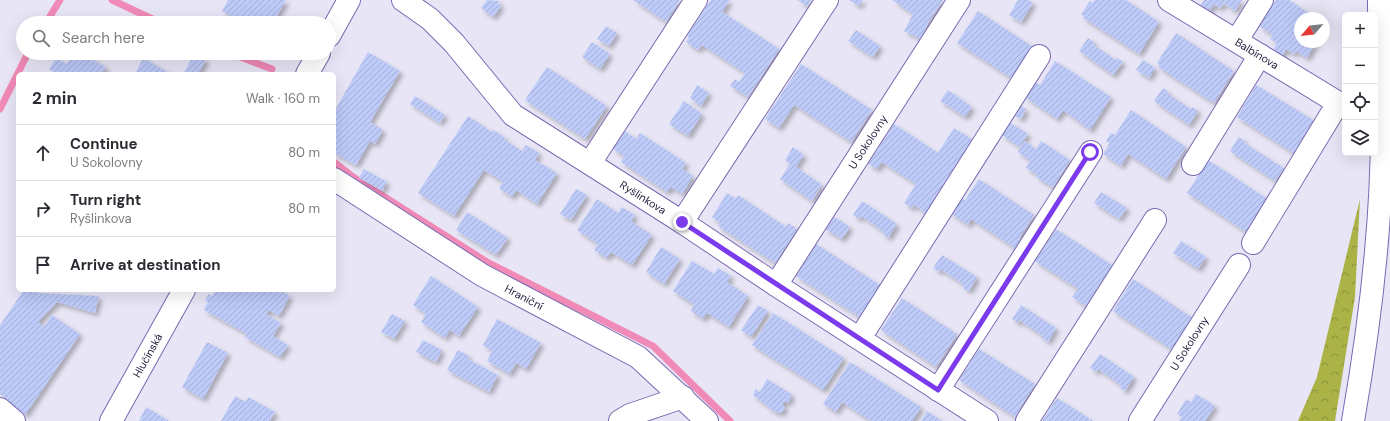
<!DOCTYPE html>
<meta charset="utf-8">
<style>
:root{--surface:#fff;--page:#f7f7f7;--text:#2b2b33;--muted:#7c7c81;--line:#e1e1e2}
body{margin:0;font-family:"DM Sans",sans-serif;background:var(--page);color:var(--text)}
.controls{position:absolute;right:12px;top:12px;display:grid;overflow:hidden;border-radius:6px;box-shadow:0 4px 16px #0002}
.controls button{width:36px;height:36px;display:grid;place-items:center;padding:0;border:0;border-bottom:1px solid var(--line);background:var(--surface);color:var(--text);font:20px sans-serif}
.compass{position:absolute;left:1294px;top:12px;width:36px;height:36px;border-radius:50%;background:var(--surface);box-shadow:0 4px 16px #0002;rotate:242deg}
.stop{position:absolute;width:12px;height:12px;margin:-9px;border:3px solid #7c3aed;border-radius:50%;background:#fff}
.stop.end{background:#7c3aed;border-color:#fff;box-shadow:0 1px 4px #0008}
.list{margin:0;padding:0;list-style:none}
h2{display:flex;justify-content:space-between;align-items:center;height:52px;margin:0;padding:0 16px;font-size:17px}
h2 small{font-size:13px;font-weight:400;color:var(--muted)}
.list li{display:grid;grid-template-columns:26px 1fr auto;gap:12px;align-items:center;box-sizing:border-box;height:56px;padding:0 16px;border-top:1px solid var(--line)}
.list b{display:block;font-size:15px;white-space:nowrap}
.list p{margin:0;font-size:13px;white-space:nowrap;color:var(--muted)}
.list em{font-size:13px;font-style:normal;color:var(--muted)}
.icon{flex:none;width:22px;height:22px;fill:none;stroke:currentColor;stroke-width:2;stroke-linecap:round;stroke-linejoin:round}
.map{position:relative;flex:none;width:1390px;height:421px;overflow:hidden}
.search{position:absolute;background:var(--surface);box-shadow:0 4px 16px #0002;left:16px;top:16px;width:320px;height:44px;display:flex;align-items:center;gap:10px;box-sizing:border-box;padding:0 14px;border-radius:22px;color:var(--muted);font-size:15px}
.panel{position:absolute;background:var(--surface);box-shadow:0 4px 16px #0002;left:16px;top:72px;width:320px;height:220px;border-radius:6px}
.map>svg:first-child{display:block}
</style>
<div class="map">
<svg width="1390" height="421" viewBox="0 0 1390 421">
<defs>
<pattern id="forest-crowns" width="20" height="18" patternUnits="userSpaceOnUse"><rect width="20" height="18" fill="#acb346"/><path d="M2 6a3 3 0 1 1 6 0M12 15a3 3 0 1 1 6 0" fill="none" stroke="#8c913c"/></pattern>
<pattern id="building-hatch" width="6" height="6" patternUnits="userSpaceOnUse"><rect width="6" height="6" fill="#becbf8"/><path d="M-1 1l2-2M0 6l6-6M5 7l2-2" fill="none" stroke="#a3aed6"/></pattern>
<filter id="shadow"><feDropShadow dx="3.5" dy="3.5" stdDeviation="2" flood-color="#0004"/></filter>
</defs>
<rect width="100%" height="100%" fill="#e8e6f6"/>
<path fill="url(#forest-crowns)" d="M1360 199 1355 297 1335 421H1298L1317 377Z"/>
<g fill="none" stroke-linecap="round" stroke-linejoin="round">
<path stroke="#f08ab7" stroke-width="7" d="M112 0 161 23
M46 23 60 0
M230 53 272 69
M0 109 28 53
M334 162 353 177 487 262 653 346 730 421"/>
</g>
<path fill="url(#building-hatch)" filter="url(#shadow)" d="M228 0H286L274 21 270 20 269 23H243L222 11Z
M487 0 500 1 498 4 501 6 493 17 481 8Z
M633 0H680L666 22Z
M711 0H730L722 12 779 49 748 97 730 86 735 79 739 82 745 73 702 45 698 50 686 42 689 37 687 36Z
M797 0H811L807 6Z
M849 0H863L859 6Z
M892 0H943L928 23 921 39 904 31 913 14Z
M1018 0H1028L1033 3 1021 22 1009 15Z
M1095 0H1126L1159 22 1139 54 1083 18 1084 16 1081 14 1090 1 1092 3Z
M1204 0H1242L1235 11 1224 3 1220 8 1214 4 1209 12 1200 6Z
M1276 0H1289L1316 18H1300V42H1316L1307 58 1296 51 1294 54 1286 49 1282 56 1273 50 1277 43 1270 39 1273 35 1259 26Z
M978 11 1033 47 1013 79 957 43Z
M606 26 617 33 609 46 597 39Z
M856 30 880 46 873 57 848 41Z
M1176 33 1234 71 1214 103 1158 67 1160 65 1157 63Z
M1088 38 1094 42 1092 44 1116 60 1118 58 1123 62 1113 75 1079 51Z
M592 42 610 54 600 69 582 57Z
M368 52 400 71 370 122 383 130 375 144 370 141 356 165 334 153V112Z
M74 53H81L106 67 102 74H58L49 69 56 58 67 64Z
M195 53 206 60 198 74H183Z
M143 58 168 72 167 74H135Z
M1143 60 1155 68 1149 78 1136 70Z
M1055 61 1111 97 1090 130 1063 110 1057 119 1025 97 1035 82 1040 85Z
M801 64 872 110 851 142 794 105 779 128 765 119Z
M547 67 607 106 585 139 525 100Z
M697 85 709 93 701 106 690 98Z
M1256 85 1321 125 1301 158 1237 117Z
M1163 88 1168 91 1167 93 1191 109 1193 107 1198 111 1189 125 1154 101Z
M948 90 972 107 965 117 940 101Z
M415 96 445 115 440 123 410 104Z
M684 101 702 114 688 136 669 124Z
M1021 106 1026 109 1021 119 1015 116Z
M1131 110 1186 147 1166 179 1128 154 1121 166 1103 154 1110 143 1106 141 1111 133 1115 135Z
M468 116 492 132 494 130 505 138 504 139 522 151 526 145 539 153 535 160 557 173 537 204 516 190 512 197 499 188 503 182 484 170 454 216 418 193Z
M1011 123 1028 134 1020 147 1002 135Z
M894 124 938 153 954 128 973 140 926 213 914 205 912 208 904 203 916 184 882 162 877 169 868 164Z
M625 131 636 139 640 133 686 163 682 169 693 176 682 194 671 187 667 192 621 162 624 156 613 149Z
M1239 137 1245 141 1244 143 1284 168 1275 181 1230 151Z
M1025 141 1036 149 1041 141 1070 160 1053 187 1036 177 1038 175 1026 168 1030 161 1018 152Z
M793 147 804 155 796 167 822 185 812 201 780 179 790 164 785 160Z
M1208 160 1272 202 1251 235 1187 193Z
M364 169 387 182 382 191 359 178Z
M979 179 1034 215 1019 238 1023 241 1018 250 971 219 968 225 950 213 960 198 965 200Z
M576 189 587 195 571 220 560 214Z
M1101 192 1127 208 1119 219 1094 203Z
M727 193 736 199 738 195 786 227 788 223 797 229 775 263 718 226 720 223 712 217Z
M597 199 618 213 622 207 635 215 631 221 652 235 632 265 611 252 607 258 594 250 598 244 577 230Z
M862 201 897 224 888 238 883 234 884 232 861 216 859 219 853 215Z
M467 212 508 238 496 255 456 230Z
M833 216 850 227 842 239 825 229Z
M1056 229 1112 265 1086 306 1072 297 1078 289 1035 261Z
M1181 241 1206 257 1198 269 1173 253Z
M816 244 880 285 860 317 796 276Z
M661 247 680 259 664 284 646 272Z
M942 255 977 277 969 291 963 288 964 285 940 269 939 272 933 268Z
M692 261 714 274 718 268 731 276 727 282 748 296 729 327 707 313 703 319 691 311 694 305 673 291Z
M431 276 478 307 459 336 450 330 445 338 421 322 426 314 413 305Z
M1133 279 1196 320 1176 352 1113 311Z
M24 290H33L38 293 99 296 95 313 57 302 38 322 44 327 52 315 80 334 25 415 0 394V325Z
M216 290H280L290 296 279 316 269 310 266 314 281 323 273 336 288 345 280 357 245 337 247 334 204 310 208 302 205 300 209 294 212 296Z
M902 298 957 334 936 367 881 330Z
M758 305 768 311 751 337 741 330Z
M1021 305 1056 328 1048 342 1042 338 1043 336 1019 320 1018 323 1012 319Z
M773 313 844 358 823 390 752 345Z
M392 314 405 321 394 339 381 332Z
M497 319 541 343 526 369 516 363 510 374 487 361 492 351 483 345Z
M423 340 442 350 436 362 416 352Z
M207 342 228 353 203 399 182 387Z
M979 349 1035 384 1019 409 1023 411 1018 419 959 380Z
M458 350 469 356 468 359 498 375 489 392 447 370Z
M1100 354 1134 377 1125 391 1120 388 1121 385 1098 369 1096 372 1090 368Z
M850 362 921 407 912 421H871L842 402 836 412 823 404Z
M767 379 791 394V398L788 403 785 401 782 404 785 408 781 413 775 412 753 395 756 389 760 392Z
M1196 394 1215 406 1205 421H1179L1182 417 1177 414 1186 399 1191 402Z
M235 396 246 402 248 397 275 412 270 421H221Z
M1057 398 1093 421H1042Z
M146 407 169 421H139Z
M927 411 942 421H921Z"/>
<g fill="none" stroke-linecap="round" stroke-linejoin="round">
<defs>
<g id="street">
<path id="s1" d="M403 0 430 19 454 43 513 115 682 222 776 285 987 421"/>
<path id="s2" d="M1169 0 1345 107"/>
<path d="M1237 40 1262 0"/>
<path d="M590 163 696 0"/>
<path d="M1193 164 1260 55"/>
<path id="s3" d="M334 179 482 275 638 357 707 421"/>
<path d="M682 222 827 0"/>
<path d="M1253 243 1338 103"/>
<path id="s4" d="M776 285 959 0"/>
<path d="M860 338 1039 56"/>
<path d="M938 390 1091 152"/>
<path d="M0 409 14 421"/>
<path d="M620 421 630 415 683 397"/>
<path d="M1027 421 1155 220"/>
<path id="s5" d="M1140 421 1239 265"/>
</g>
<g id="secondary">
<path d="M329 36 349 0"/>
<path d="M307 74 319 53"/>
<path id="s6" d="M111 421 184 290"/>
</g>
<path id="primary" d="M1353 421C1370 324 1382 226 1382 128 1382 85 1379 43 1379 0"/>
</defs>
<use href="#street" stroke="#7969b1" stroke-width="24"/>
<use href="#secondary" stroke="#7969b1" stroke-width="24"/>
<use href="#primary" stroke="#7969b1" stroke-width="24"/>
<use href="#street" stroke="#fff" stroke-width="22"/>
<use href="#secondary" stroke="#fff" stroke-width="22"/>
<use href="#primary" stroke="#fff" stroke-width="22"/>
</g>
<g fill="none" stroke-linecap="round" stroke-linejoin="round">
<path stroke="#7c3aed" stroke-width="5" d="M682 222 938 390 1090 152"/>
</g>
<g text-anchor="middle" dominant-baseline="central" stroke-width="4" stroke-linejoin="round" paint-order="stroke">
<g font-size="11" fill="#282240" stroke="#f5f5f5">
<text stroke="none"><textPath href="#s2" startOffset="103">Balbínova</textPath></text>
<text stroke="none"><textPath href="#s4" startOffset="170">U Sokolovny</textPath></text>
<text stroke="none"><textPath href="#s1" startOffset="314">Ryšlinkova</textPath></text>
<text stroke="none"><textPath href="#s3" startOffset="224">Hraniční</textPath></text>
<text stroke="none"><textPath href="#s5" startOffset="92">U Sokolovny</textPath></text>
<text stroke="none"><textPath href="#s6" startOffset="75">Hlučínská</textPath></text>
</g>
</g>
</svg>
<div class="controls">
<button>+</button>
<button>−</button>
<button><svg class="icon" aria-label="locate" viewBox="0 0 24 24"><circle cx="12" cy="12" r="6"/><path d="M12 2v4M12 18v4M2 12h4M18 12h4"/></svg></button>
<button><svg class="icon" aria-label="layers" viewBox="0 0 24 24"><path d="M12 4l9 5-9 5-9-5zM3 14l9 5 9-5"/></svg></button>
</div>
<svg class="compass" viewBox="-18 -18 36 36"><path d="M0-13l5 13h-10z" fill="#e53935"/><path d="M0 13l5-13h-10z" fill="#7c7c81"/></svg>
<div class="stop" style="left:1090px;top:152px"></div>
<div class="stop end" style="left:682px;top:222px"></div>
<div class="search"><svg class="icon" aria-label="search" viewBox="0 0 24 24"><circle cx="10" cy="10" r="6"/><path d="M15 15l6 6"/></svg>Search here</div>
<section class="panel">
<h2>2 min<small>Walk · 160 m</small></h2>
<ul class="list">
<li><svg class="icon" aria-label="ahead" viewBox="0 0 24 24"><path d="M12 20V5M6 11l6-6 6 6"/></svg><div><b>Continue</b><p>U Sokolovny</p></div><em>80 m</em></li>
<li><svg class="icon" aria-label="right" viewBox="0 0 24 24"><path d="M7 20v-9h11M14 6l5 5-5 5"/></svg><div><b>Turn right</b><p>Ryšlinkova</p></div><em>80 m</em></li>
<li><svg class="icon" aria-label="arrive" viewBox="0 0 24 24"><path d="M6 21V4h12l-3 4 3 4H6"/></svg><div><b>Arrive at destination</b></div></li>
</ul>
</section>
</div>
